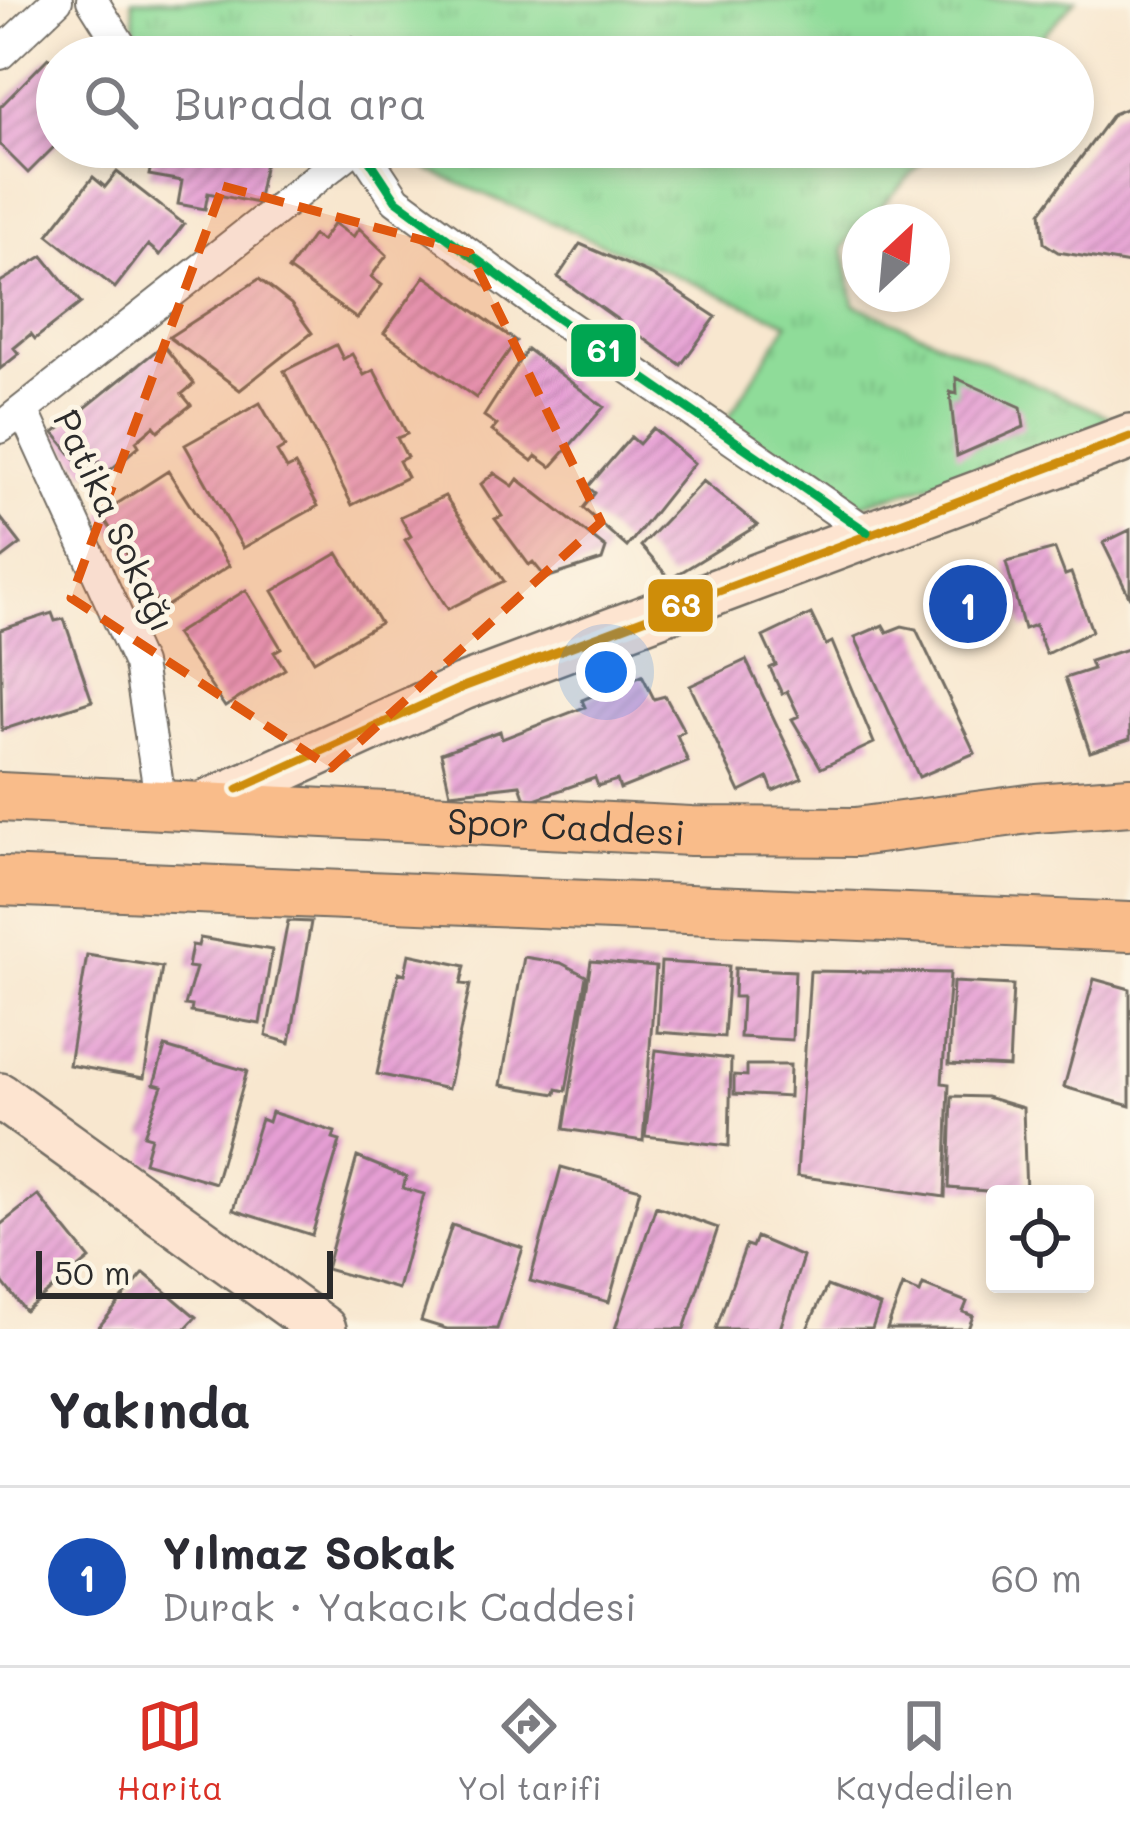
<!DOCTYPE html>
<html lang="tr">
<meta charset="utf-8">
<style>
:root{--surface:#fff;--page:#f2f2f3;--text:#2b2b33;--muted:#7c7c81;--line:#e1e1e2;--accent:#d93025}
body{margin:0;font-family:Mali,sans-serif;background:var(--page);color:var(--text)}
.controls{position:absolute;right:36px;bottom:36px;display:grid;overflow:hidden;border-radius:12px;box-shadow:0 6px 18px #0003}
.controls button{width:108px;height:108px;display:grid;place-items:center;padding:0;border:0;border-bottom:3px solid var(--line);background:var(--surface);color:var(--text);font:60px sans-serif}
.compass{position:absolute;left:842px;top:204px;width:108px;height:108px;border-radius:50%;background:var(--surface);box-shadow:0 6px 18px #0003;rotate:26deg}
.scale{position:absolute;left:36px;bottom:30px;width:297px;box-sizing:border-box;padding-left:12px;border:6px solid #2b2b2b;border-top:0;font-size:33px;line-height:42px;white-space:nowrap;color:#2b2b2b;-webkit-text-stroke:9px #fcf5e5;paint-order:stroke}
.you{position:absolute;left:606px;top:672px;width:42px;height:42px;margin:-30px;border:9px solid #fff;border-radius:50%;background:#1a73e8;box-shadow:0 0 0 18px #1a73e833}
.badge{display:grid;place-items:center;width:78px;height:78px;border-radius:50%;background:var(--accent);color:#fff;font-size:39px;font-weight:700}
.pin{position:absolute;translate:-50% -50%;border:6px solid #fff;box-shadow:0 3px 12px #0006}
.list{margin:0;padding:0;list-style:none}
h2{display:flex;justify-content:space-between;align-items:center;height:156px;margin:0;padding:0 48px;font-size:51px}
h2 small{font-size:39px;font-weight:400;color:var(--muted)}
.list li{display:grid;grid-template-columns:78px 1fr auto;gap:36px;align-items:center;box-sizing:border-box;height:180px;padding:0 48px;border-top:3px solid var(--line)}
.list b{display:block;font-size:45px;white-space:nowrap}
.list p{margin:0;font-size:39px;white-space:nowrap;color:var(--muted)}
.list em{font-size:39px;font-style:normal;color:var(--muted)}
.icon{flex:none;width:66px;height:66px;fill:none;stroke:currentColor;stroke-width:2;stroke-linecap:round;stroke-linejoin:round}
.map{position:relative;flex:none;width:1130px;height:1329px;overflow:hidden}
.search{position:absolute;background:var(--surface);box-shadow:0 6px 18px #0003;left:36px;right:36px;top:36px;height:132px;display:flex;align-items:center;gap:30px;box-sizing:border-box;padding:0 42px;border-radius:66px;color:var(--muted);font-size:45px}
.sheet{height:336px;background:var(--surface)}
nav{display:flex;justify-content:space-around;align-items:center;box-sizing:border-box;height:168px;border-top:3px solid var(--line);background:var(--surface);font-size:33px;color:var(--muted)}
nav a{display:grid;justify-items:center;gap:6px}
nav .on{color:var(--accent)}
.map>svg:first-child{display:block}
</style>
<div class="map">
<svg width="1130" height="1329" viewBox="0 0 1130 1329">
<defs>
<pattern id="grass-tufts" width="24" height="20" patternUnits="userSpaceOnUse" patternTransform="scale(3)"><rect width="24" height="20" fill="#8fdc99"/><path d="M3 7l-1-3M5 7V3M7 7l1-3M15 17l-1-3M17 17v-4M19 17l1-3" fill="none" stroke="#7cbd84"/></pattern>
<pattern id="building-hatch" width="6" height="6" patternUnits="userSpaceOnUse" patternTransform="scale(3)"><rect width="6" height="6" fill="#e69fd4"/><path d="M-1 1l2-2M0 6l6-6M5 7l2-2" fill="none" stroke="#bb82ac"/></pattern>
</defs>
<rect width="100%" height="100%" fill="#fcf5e5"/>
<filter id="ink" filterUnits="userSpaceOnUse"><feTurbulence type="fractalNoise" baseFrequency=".00833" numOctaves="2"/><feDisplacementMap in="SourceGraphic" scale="24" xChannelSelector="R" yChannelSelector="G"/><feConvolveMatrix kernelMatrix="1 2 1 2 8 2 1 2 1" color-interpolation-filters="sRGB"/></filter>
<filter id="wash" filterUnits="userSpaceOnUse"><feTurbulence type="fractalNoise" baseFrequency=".004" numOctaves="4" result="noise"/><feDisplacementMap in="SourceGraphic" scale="48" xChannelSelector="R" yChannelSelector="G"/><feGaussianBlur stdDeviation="2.7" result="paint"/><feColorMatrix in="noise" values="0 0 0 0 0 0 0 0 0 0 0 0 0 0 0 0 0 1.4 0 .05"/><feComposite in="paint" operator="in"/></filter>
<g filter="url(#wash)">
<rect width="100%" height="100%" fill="#f8e7cf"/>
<path fill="url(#grass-tufts)" stroke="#5d8462" stroke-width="3" d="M132 0H1076L1022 57H186L136 35Z
M398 147H937L867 222H860L843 248 854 304 1130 426 857 506 726 421 788 323 432 172Z"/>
<g id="blocks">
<path fill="url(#building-hatch)" d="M352 37 376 57H336Z
M48 58 57 66V144L28 173 0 145V107Z
M1130 107V264L1058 252 1044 243 1041 212 1113 114Z
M148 147H268L257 203 208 193 205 209 178 204 182 181 149 175 153 155 146 154Z
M117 172 184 224 160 255 148 245 115 288 48 235 93 177 105 187Z
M334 223 353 237 359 228 387 255 371 277 382 285 357 319 288 270 313 235 321 241Z
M580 244 652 275 716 317 681 365 558 277Z
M43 256 81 303 35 339 31 334 14 348 19 354 0 369V282Z
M425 276 516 341 476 398 384 333Z
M259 279 291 304 312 333 240 390 169 337Z
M163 345 194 384 182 394 191 405 158 431 154 426 136 441 139 446 108 472 100 462 86 472 54 433Z
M336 345 343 359 352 354 364 375 374 370 407 434 397 438 407 457 399 461 407 477 352 505 284 371Z
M527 349 604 407 551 467 536 456 532 461 492 431 497 425 484 416Z
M956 378 1021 407 1024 427 957 456 950 392 957 394Z
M260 403 285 447 277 452 287 469 295 465 318 506 243 548 185 445Z
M653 428 694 463 627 547 583 508 595 493 588 487 631 437 639 444Z
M168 471 229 566 162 609 101 514Z
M494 473 513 486 518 479 606 548 602 560 546 578 533 562 529 565 495 519 502 516 481 484Z
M703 481 758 525 670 579 641 546Z
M445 496 504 581 448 609 405 540 411 536 400 517Z
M0 517 21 544 0 560Z
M1130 530V598L1103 543Z
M1055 549 1065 575 1071 573 1092 631 1046 654 1035 625 1024 629 1006 562Z
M338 553 380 623 314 661 273 591Z
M246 590 281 648 274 652 285 669 225 707 175 634Z
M52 613 55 621 64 619 92 701 2 730 0 630Z
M811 614 826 645 832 642 874 743 821 768 792 719 799 716 787 691 782 694 770 668 776 665 763 637Z
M883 625 887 632 902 626 916 629 975 753 919 777 855 637Z
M1130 648V739L1090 752 1065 678 1093 669 1090 661Z
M746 660 802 778 773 791 768 778 740 792 690 686Z
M642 675 654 699 665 696 684 731 677 735 688 762 620 789 617 780 598 786 595 778 526 802 520 785 450 793 441 753 500 731 502 739 585 707 582 700Z
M288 921 311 922 290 1043 266 1036Z
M200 938 272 950 260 1024 191 1012 192 1006 185 1005 196 968 188 967 192 945 198 946Z
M409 954 465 966 461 984 470 985 448 1089 377 1074 399 972 405 974Z
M87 955 162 967 144 1078 69 1065Z
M524 957 561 963 586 976 566 1091 557 1089 556 1094 501 1085Z
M591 961 656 967 643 1141 564 1129Z
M661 962 729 966 724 1037 657 1032Z
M735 968 795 971 792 1040 740 1037 742 997H734Z
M810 971 950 973 942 1083 949 1084 945 1197 797 1176Z
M1094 979 1130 989V1106L1064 1087Z
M953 982 1013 985 1009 1067 949 1064Z
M165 1047 247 1071 215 1183 144 1162 151 1137 144 1135 162 1086 154 1084Z
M656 1050 731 1059 729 1146 645 1136Z
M747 1065H790L789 1097 734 1094V1075L747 1076Z
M952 1096 986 1097 1023 1108 1026 1194 949 1188Z
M271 1112 335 1132 333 1139 340 1141 312 1235 233 1210 261 1119 268 1122Z
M357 1157 406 1177 403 1188 424 1194 398 1289 326 1269Z
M561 1167 640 1189 609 1302 530 1281Z
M38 1195 90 1259 25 1311 0 1279V1225Z
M656 1206 718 1228 684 1329H615Z
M452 1225 523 1248 497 1329H447L421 1321Z
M756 1237 803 1257 780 1329H716L746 1245 752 1247Z
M144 1273 196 1317 185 1329H97Z
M923 1285 967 1302 963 1312 973 1316 968 1329H887L903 1286 920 1293Z
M827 1286 880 1306 872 1329H807Z"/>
</g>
</g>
<g filter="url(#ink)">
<use href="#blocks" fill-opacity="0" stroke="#736d64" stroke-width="3"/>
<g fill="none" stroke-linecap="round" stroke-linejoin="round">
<defs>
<path id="street" d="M92 0 128 57
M0 54 57 0
M361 147 396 200 548 312 867 532
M23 410 139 664 161 804
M0 428 356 147"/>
<path id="secondary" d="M208 803 463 687 1130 437
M0 1096 323 1329"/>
<g id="primary">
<path id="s1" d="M0 797 691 831 856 832 1036 808 1130 801"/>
<path d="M0 881 1130 927"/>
</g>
</defs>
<use href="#street" stroke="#736d64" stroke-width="34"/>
<use href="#secondary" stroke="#736d64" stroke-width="50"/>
<use href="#primary" stroke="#736d64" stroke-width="52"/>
<use href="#street" stroke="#fff" stroke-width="30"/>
<use href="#secondary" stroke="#fde4d0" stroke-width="45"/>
<use href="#primary" stroke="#f9bc8a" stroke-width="48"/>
<defs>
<path id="bus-1" d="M238 789 463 687 1130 437"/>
<path id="bus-2" d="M361 147 396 200 548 312 867 532"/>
</defs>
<use href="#bus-1" stroke="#fcf5e5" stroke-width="18"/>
<use href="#bus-2" stroke="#fcf5e5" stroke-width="18"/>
<use href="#bus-1" stroke="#ce8d09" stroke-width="9"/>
<use href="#bus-2" stroke="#00a651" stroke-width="9"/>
</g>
</g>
<path fill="#df570e" fill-opacity="0.2" stroke="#df570e" stroke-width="9" stroke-dasharray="24 15" stroke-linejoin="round" d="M223 186 470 253 601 522 331 768 71 598Z"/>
<g text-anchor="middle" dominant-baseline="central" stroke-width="10" stroke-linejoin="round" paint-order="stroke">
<g font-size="36" fill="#2b2b2b" stroke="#fcf5e5">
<text transform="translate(116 520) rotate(65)">Patika Sokağı</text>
<text stroke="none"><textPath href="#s1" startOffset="567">Spor Caddesi</textPath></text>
</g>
</g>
<g stroke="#fcf5e5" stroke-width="4.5">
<rect x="569" y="322" width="69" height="57" rx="12" fill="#00a651"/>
<rect x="646" y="577" width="69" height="57" rx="12" fill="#ce8d09"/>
</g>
<g font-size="33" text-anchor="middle" font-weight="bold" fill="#fff">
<text x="604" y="362">61</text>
<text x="681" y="617">63</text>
</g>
</svg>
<div class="controls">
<button><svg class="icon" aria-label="locate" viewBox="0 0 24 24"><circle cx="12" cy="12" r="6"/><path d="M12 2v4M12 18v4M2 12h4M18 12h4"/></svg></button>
</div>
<svg class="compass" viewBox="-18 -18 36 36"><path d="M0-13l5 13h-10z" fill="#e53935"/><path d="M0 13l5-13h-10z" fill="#7c7c81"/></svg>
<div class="scale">50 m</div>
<div class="you"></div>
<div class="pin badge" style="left:968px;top:604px;background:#1a4fb4">1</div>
<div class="search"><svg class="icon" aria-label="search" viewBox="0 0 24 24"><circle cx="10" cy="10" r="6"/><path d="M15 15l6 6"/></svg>Burada ara</div>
</div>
<section class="sheet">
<h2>Yakında<small></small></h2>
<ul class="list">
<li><span class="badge" style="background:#1a4fb4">1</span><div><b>Yılmaz Sokak</b><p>Durak · Yakacık Caddesi</p></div><em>60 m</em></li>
</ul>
</section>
<nav>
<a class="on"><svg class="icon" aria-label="map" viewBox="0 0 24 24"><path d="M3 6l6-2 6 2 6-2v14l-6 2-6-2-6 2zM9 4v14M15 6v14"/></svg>Harita</a>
<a><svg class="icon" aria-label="directions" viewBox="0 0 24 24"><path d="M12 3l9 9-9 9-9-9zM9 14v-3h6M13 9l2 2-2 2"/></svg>Yol tarifi</a>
<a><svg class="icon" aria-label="saved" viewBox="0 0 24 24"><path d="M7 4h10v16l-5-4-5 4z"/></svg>Kaydedilen</a>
</nav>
